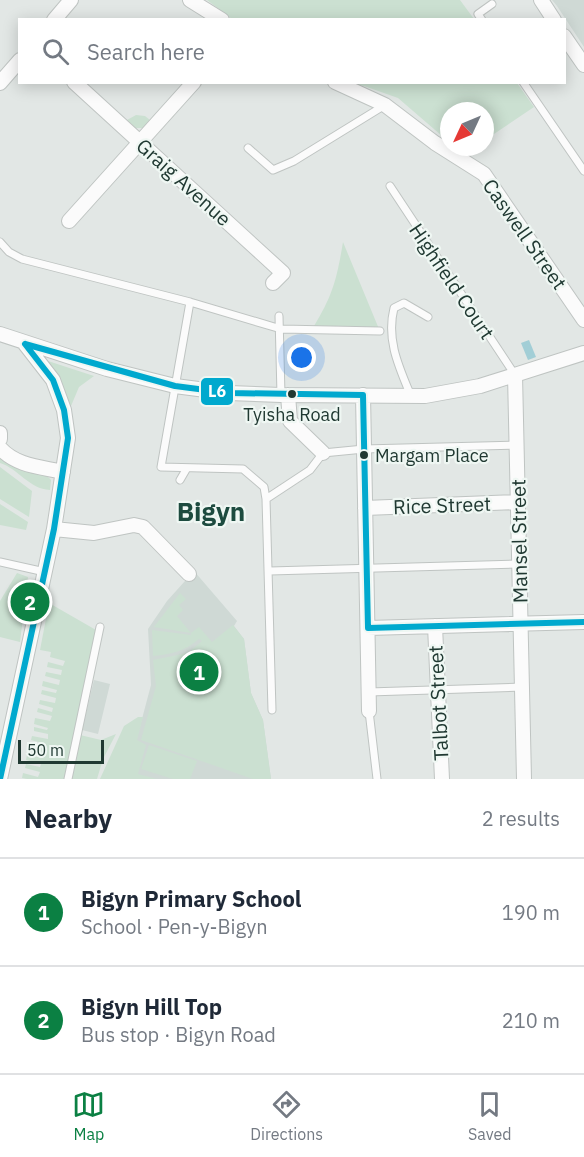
<!DOCTYPE html>
<meta charset="utf-8">
<style>
:root{--surface:#fff;--page:#f6f6f7;--text:#1f2937;--muted:#747a83;--line:#e0e1e3;--accent:#0b8043}
body{margin:0;font-family:"IBM Plex Sans",sans-serif;background:var(--page);color:var(--text)}
.compass{position:absolute;left:440px;top:102px;width:54px;height:54px;border-radius:50%;background:var(--surface);box-shadow:0 3px 15px #0003;rotate:226deg}
.scale{position:absolute;left:18px;bottom:15px;width:86px;box-sizing:border-box;padding-left:6px;border:3px solid #203932;border-top:0;font-size:16px;line-height:21px;white-space:nowrap;color:#203932;-webkit-text-stroke:4px #eff7f3;paint-order:stroke}
.you{position:absolute;left:302px;top:358px;width:21px;height:21px;margin:-15px;border:4px solid #fff;border-radius:50%;background:#1a73e8;box-shadow:0 0 0 9px #1a73e833}
.badge{display:grid;place-items:center;width:39px;height:39px;border-radius:50%;background:var(--accent);color:#fff;font-size:20px;font-weight:700}
.pin{position:absolute;translate:-50% -50%;border:3px solid #fff;box-shadow:0 2px 6px #0006}
.list{margin:0;padding:0;list-style:none}
h2{display:flex;justify-content:space-between;align-items:center;height:78px;margin:0;padding:0 24px;font-size:26px}
h2 small{font-size:20px;font-weight:400;color:var(--muted)}
.list li{display:grid;grid-template-columns:39px 1fr auto;gap:18px;align-items:center;box-sizing:border-box;height:108px;padding:0 24px;border-top:2px solid var(--line)}
.list b{display:block;font-size:22px;white-space:nowrap}
.list p{margin:0;font-size:20px;white-space:nowrap;color:var(--muted)}
.list em{font-size:20px;font-style:normal;color:var(--muted)}
.icon{flex:none;width:33px;height:33px;fill:none;stroke:currentColor;stroke-width:2;stroke-linecap:round;stroke-linejoin:round}
.map{position:relative;flex:none;width:584px;height:779px;overflow:hidden}
.search{position:absolute;background:var(--surface);box-shadow:0 3px 15px #0003;left:18px;right:18px;top:18px;height:66px;display:flex;align-items:center;gap:15px;box-sizing:border-box;padding:0 21px;border-radius:0px;color:var(--muted);font-size:22px}
.sheet{height:294px;background:var(--surface)}
nav{display:flex;justify-content:space-around;align-items:center;box-sizing:border-box;height:84px;border-top:2px solid var(--line);background:var(--surface);font-size:16px;color:var(--muted)}
nav a{display:grid;justify-items:center;gap:3px}
nav .on{color:var(--accent)}
.map>svg:first-child{display:block}
</style>
<div class="map">
<svg width="584" height="779" viewBox="0 0 584 779">
<rect width="100%" height="100%" fill="#e2e7e5"/>
<path fill="#cfd9d5" d="M552 0H584V47L557 6Z
M194 571 237 621 234 626 244 639 251 693 263 720 271 779H126L151 685 148 629 167 601Z
M94 680 110 684 98 734 82 730Z"/>
<path fill="#cbe0d1" d="M207 0H460L474 19H232Z
M343 83H517L534 107 485 140V111H449V142L398 98 364 86Z
M136 115 145 116 150 120 143 128H135L127 120Z
M343 242 379 329 314 326C333 295 337 278 343 242Z
M48 361 94 376 79 387 71 406Z
M0 458C15 470 43 469 51 480L50 490C29 489 19 469 0 463Z
M0 467 32 491 29 517 0 499Z
M0 504 28 522 26 530 0 525Z
M17 573 28 577 20 642 0 637V601Z
M180 593 186 599 179 605 183 610 177 616 191 633 199 627 212 642 233 625 244 639 251 693 263 720 271 779H253L141 740 156 686 153 660 188 653 202 641 199 639C185 651 172 654 153 656L152 630 191 635V633L154 627Z
M49 603 96 630 65 779H27L22 778 23 773 38 777 40 772 25 768 26 764 40 767 41 764 26 760 27 755 43 758 44 754 29 750 30 745 45 748 46 744 31 740 32 736 48 739V734L34 731V727L47 730 48 728 34 724 35 718 50 721 52 716 37 712 38 708 52 712 53 708 39 704 40 700 55 703 56 698 41 694 42 690 56 693 57 690 42 686 43 681 59 685 60 680 45 676 46 672 61 675 62 670 47 667 48 662 63 666 65 661 50 657 51 652 40 650Z
M138 717H143L137 740 146 745 138 774 157 779H100L124 726Z
M116 734 103 759 97 779H70L80 735 101 740Z
M149 745 197 761 190 779H173L141 769Z"/>
<path fill="#a2ced6" d="M529 340 536 357 528 360 521 343Z"/>
<g fill="none" stroke-linecap="round" stroke-linejoin="round">
<defs>
<path id="lane" d="M482 20 478 14 492 4
M523 82 584 171
M248 148 273 170 294 161 385 105
M390 186 515 375
M0 242 9 252 22 259 190 302 281 329 380 331
M190 302 161 467 243 469 264 487 266 499
M279 316 281 395
M411 396C399 367 386 340 394 308L404 303 428 317
M180 480 187 468
M0 562 45 572
M270 571 519 564
M369 692 522 687
M272 710 266 499 310 470 323 453 364 449 517 445
M369 711 377 779
M68 779 100 627"/>
<path id="street" d="M190 0 222 20
M541 0 554 20
M54 20 71 0
M564 36 584 65
M74 82 283 273 273 283
M335 82 385 105 435 143 484 174 584 320
M0 83 20 60
M69 221 194 82
M0 334 107 369 175 386 229 393 281 395 425 396 480 386 584 353
M515 375 524 779
M288 395 290 421 323 453
M363 395 369 711
M0 433V439
M0 448C16 466 41 467 63 472
M365 508 518 502
M54 529 94 533 134 525 143 527 189 574
M435 626 442 779
M368 628 584 622
M0 779 54 529 68 438 64 410 53 380 25 344"/>
</defs>
<use href="#lane" stroke="#bfc4c2" stroke-width="9"/>
<use href="#street" stroke="#bfc4c2" stroke-width="16"/>
<use href="#lane" stroke="#fbfbfb" stroke-width="7"/>
<use href="#street" stroke="#fbfbfb" stroke-width="14"/>
<defs>
<path id="bus-1" d="M25 344 175 386 229 393 363 395 368 628 584 622
M0 779 54 529 68 438 64 410 53 380 25 344"/>
</defs>
<use href="#bus-1" stroke="#eff7f3" stroke-width="10"/>
<use href="#bus-1" stroke="#00a9ce" stroke-width="6"/>
</g>
<g fill="#203932" stroke="#eff7f3" stroke-width="2">
<circle cx="292" cy="394" r="5"/>
<circle cx="364" cy="455" r="5"/>
</g>
<g text-anchor="middle" dominant-baseline="central" stroke-width="4.5" stroke-linejoin="round" paint-order="stroke">
<g font-size="18" fill="#203932" stroke="#eff7f3">
<text x="292" y="414">Tyisha Road</text>
<text x="375" y="455" text-anchor="start">Margam Place</text>
</g>
<g font-size="20" fill="#203932" stroke="#eff7f3">
<text transform="translate(184 182) rotate(42)">Graig Avenue</text>
<text transform="translate(525 234) rotate(55)">Caswell Street</text>
<text transform="translate(452 281) rotate(56)">Highfield Court</text>
<text transform="translate(442 505) rotate(-2)">Rice Street</text>
<text transform="translate(519 541) rotate(-91)">Mansel Street</text>
<text transform="translate(438 703) rotate(-93)">Talbot Street</text>
</g>
<g font-size="26" font-weight="bold" fill="#1d4b3f" stroke="#eff7f3">
<text x="211" y="511">Bigyn</text>
</g>
</g>
<rect stroke="#eff7f3" stroke-width="2" x="200" y="377" width="34" height="29" rx="6" fill="#00a9ce"/>
<g font-size="16" text-anchor="middle" font-weight="bold" fill="#fff">
<text x="217" y="397">L6</text>
</g>
</svg>
<svg class="compass" viewBox="-18 -18 36 36"><path d="M0-13l5 13h-10z" fill="#e53935"/><path d="M0 13l5-13h-10z" fill="#747a83"/></svg>
<div class="scale">50 m</div>
<div class="you"></div>
<div class="pin badge" style="left:199px;top:672px">1</div>
<div class="pin badge" style="left:30px;top:602px">2</div>
<div class="search"><svg class="icon" aria-label="search" viewBox="0 0 24 24"><circle cx="10" cy="10" r="6"/><path d="M15 15l6 6"/></svg>Search here</div>
</div>
<section class="sheet">
<h2>Nearby<small>2 results</small></h2>
<ul class="list">
<li><span class="badge">1</span><div><b>Bigyn Primary School</b><p>School · Pen-y-Bigyn</p></div><em>190 m</em></li>
<li><span class="badge">2</span><div><b>Bigyn Hill Top</b><p>Bus stop · Bigyn Road</p></div><em>210 m</em></li>
</ul>
</section>
<nav>
<a class="on"><svg class="icon" aria-label="map" viewBox="0 0 24 24"><path d="M3 6l6-2 6 2 6-2v14l-6 2-6-2-6 2zM9 4v14M15 6v14"/></svg>Map</a>
<a><svg class="icon" aria-label="directions" viewBox="0 0 24 24"><path d="M12 3l9 9-9 9-9-9zM9 14v-3h6M13 9l2 2-2 2"/></svg>Directions</a>
<a><svg class="icon" aria-label="saved" viewBox="0 0 24 24"><path d="M7 4h10v16l-5-4-5 4z"/></svg>Saved</a>
</nav>
